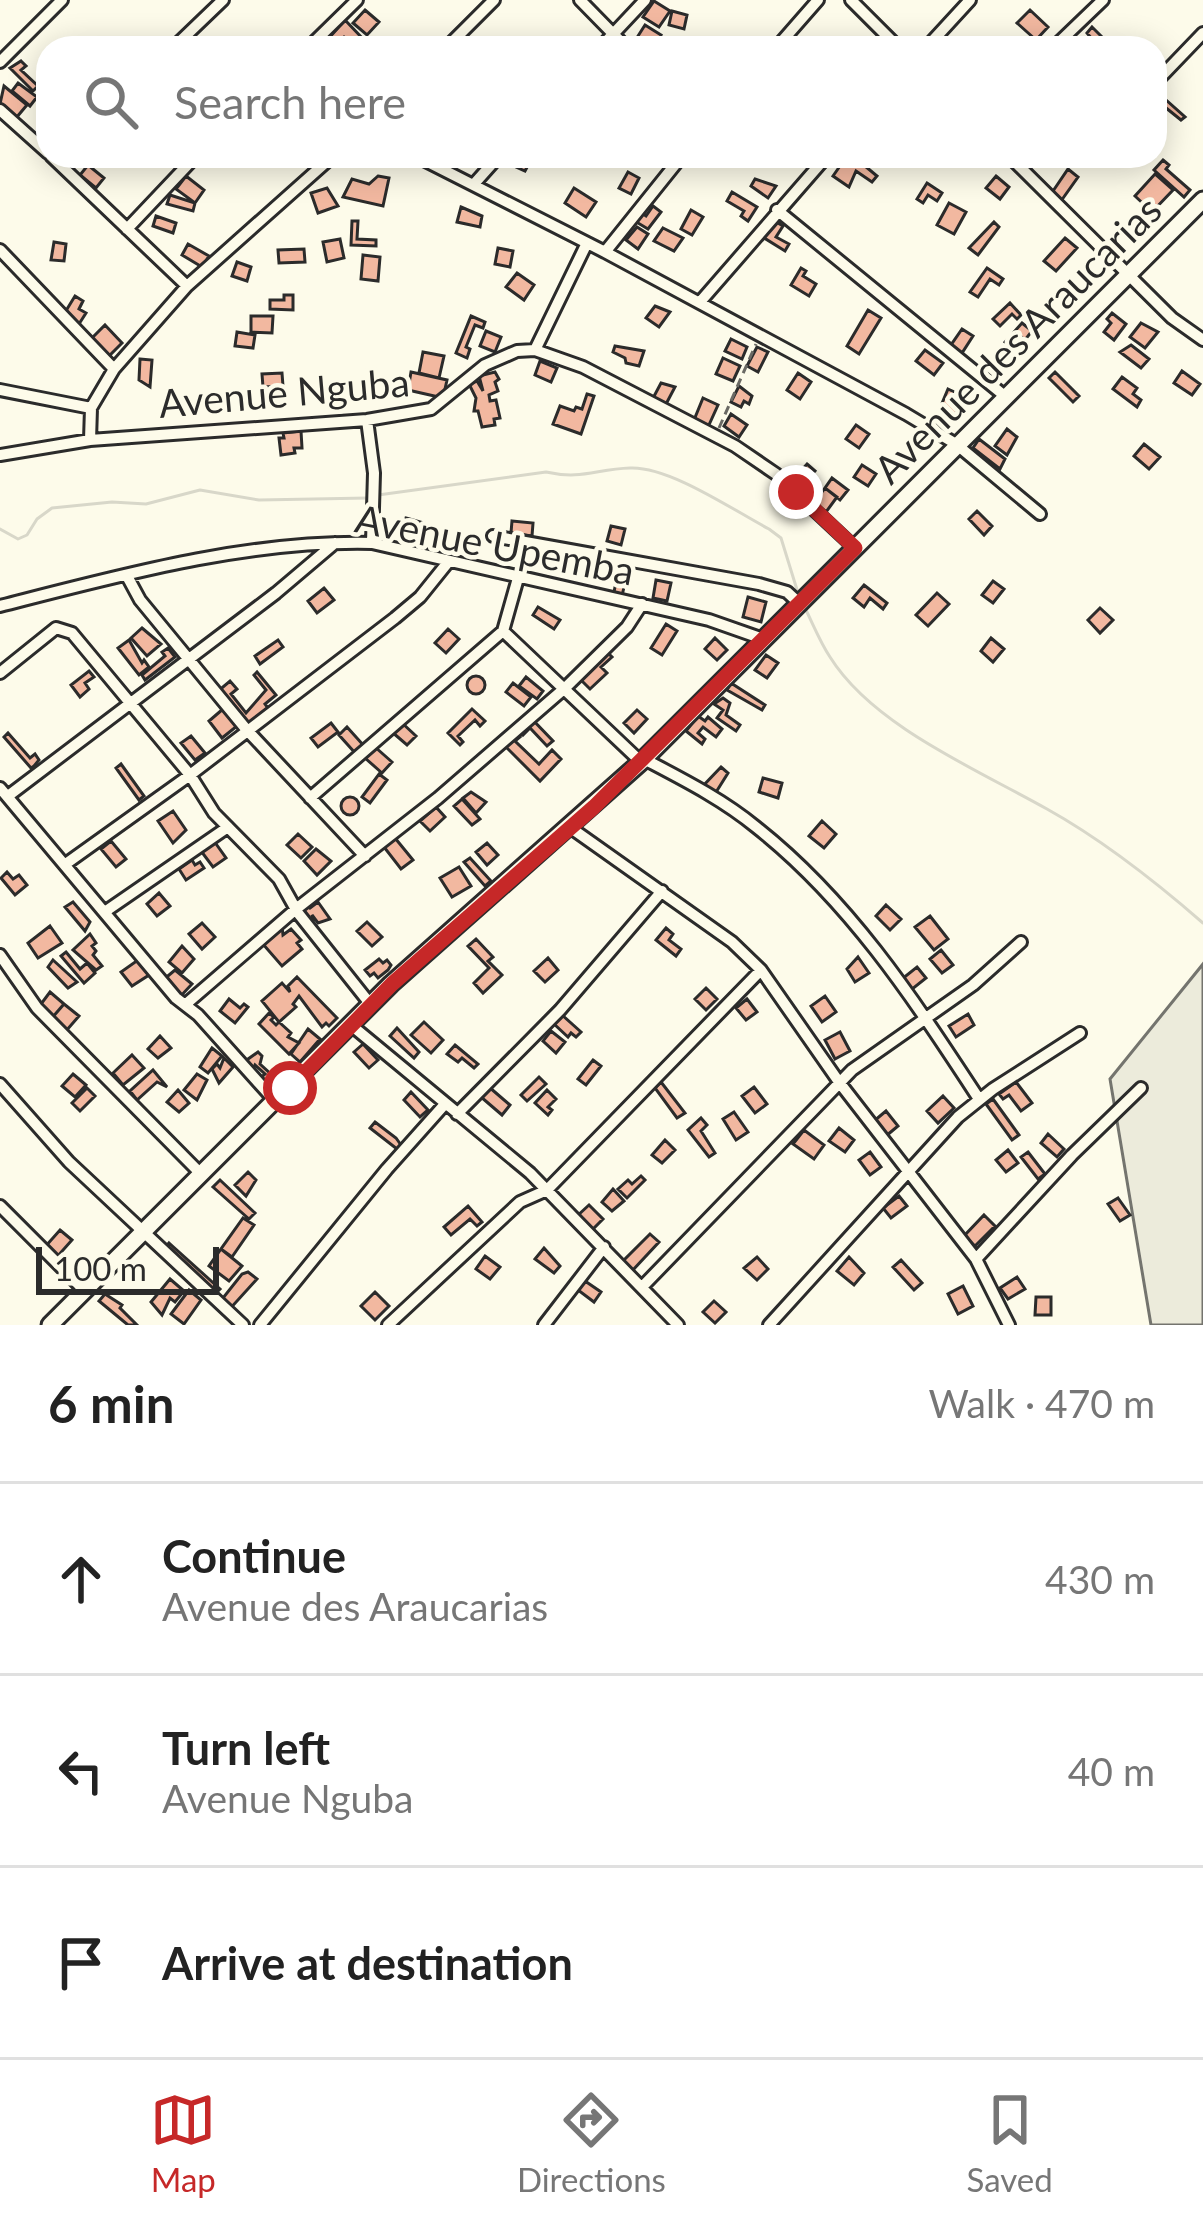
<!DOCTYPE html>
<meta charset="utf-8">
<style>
:root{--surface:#fff;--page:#f2f2f2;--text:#222;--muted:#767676;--line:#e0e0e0;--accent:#c62828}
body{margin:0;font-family:Lato,sans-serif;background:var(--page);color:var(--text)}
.scale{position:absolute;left:36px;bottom:30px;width:183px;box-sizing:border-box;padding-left:12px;border:6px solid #2b2b2b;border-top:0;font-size:33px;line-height:42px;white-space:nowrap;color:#2b2b2b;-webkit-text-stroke:9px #fdfbea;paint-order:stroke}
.stop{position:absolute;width:36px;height:36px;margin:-27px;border:9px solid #c62828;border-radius:50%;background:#fff}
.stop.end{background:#c62828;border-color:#fff;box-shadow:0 3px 12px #0008}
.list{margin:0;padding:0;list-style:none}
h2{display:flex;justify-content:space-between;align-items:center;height:156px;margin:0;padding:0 48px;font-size:51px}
h2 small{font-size:39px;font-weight:400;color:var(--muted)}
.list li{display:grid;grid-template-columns:78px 1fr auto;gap:36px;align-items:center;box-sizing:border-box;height:192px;padding:0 48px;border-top:3px solid var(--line)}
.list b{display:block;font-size:45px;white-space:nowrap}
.list p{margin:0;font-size:39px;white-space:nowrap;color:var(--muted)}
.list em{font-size:39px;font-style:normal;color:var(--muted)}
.icon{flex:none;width:66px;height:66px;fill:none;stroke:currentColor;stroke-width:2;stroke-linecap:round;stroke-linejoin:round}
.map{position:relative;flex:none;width:1203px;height:1325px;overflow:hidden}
.search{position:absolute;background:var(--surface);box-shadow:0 6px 30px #0003;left:36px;right:36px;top:36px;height:132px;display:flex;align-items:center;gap:30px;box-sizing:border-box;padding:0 42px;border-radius:36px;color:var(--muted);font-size:45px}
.sheet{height:732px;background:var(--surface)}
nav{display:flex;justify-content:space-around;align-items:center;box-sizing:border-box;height:168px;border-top:3px solid var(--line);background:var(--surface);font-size:33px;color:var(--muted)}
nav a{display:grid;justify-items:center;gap:6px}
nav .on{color:var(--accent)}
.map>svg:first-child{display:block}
</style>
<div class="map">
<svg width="1203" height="1325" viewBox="0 0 1203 1325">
<rect width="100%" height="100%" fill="#fdfbea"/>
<path fill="#ecebdb" stroke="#74746e" stroke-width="3" d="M1203 964V1325H1151L1110 1079Z"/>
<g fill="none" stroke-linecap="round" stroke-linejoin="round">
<path stroke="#d8d7c9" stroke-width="3" d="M378 495 546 472C582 480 596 469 630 468 669 466 733 510 769 529L781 538 798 593
M0 529 18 539 27 535 37 519 52 508 112 502 146 504 200 490 259 500 368 498
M805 608C813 624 820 642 830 657 873 726 978 770 1047 809 1101 839 1156 882 1203 923"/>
</g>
<path fill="#f2b8a0" stroke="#2b2b2b" stroke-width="3" d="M654 1 670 11 659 27 643 17Z
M365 10 379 22 367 35 353 23Z
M1030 10 1048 27 1036 40 1017 23Z
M672 11 687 15 684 29 669 25Z
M345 20 365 41 355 48 344 37 333 48H320Z
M645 25 661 35 654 47 638 36Z
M1092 27 1111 46 1110 48H1096L1090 43 1092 39 1087 33Z
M21 61 26 66 21 70 38 86 33 91 10 68Z
M18 83 37 97 30 106 12 91Z
M4 86 27 105 16 118 0 104Z
M1156 91 1185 117 1181 120 1155 99Z
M508 156H527L532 158 525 171 505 162Z
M847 156H853L877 176 872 182 856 171 849 187 833 176Z
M1163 160 1169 165 1166 169 1190 190 1184 197 1154 170Z
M88 165 104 178 96 188 80 175Z
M1068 169 1078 177 1061 201 1051 194Z
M628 172 639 178 631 194 619 188Z
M1155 174 1173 190 1152 212 1135 196Z
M186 176 204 190 195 203 176 189Z
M378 176 389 178 383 206 343 197 352 179 369 184Z
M996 176 1009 187 1000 199 986 188Z
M755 179 776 186 768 198 751 186Z
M927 183 942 193 937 201 928 195 923 203 917 199Z
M327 188 338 206 318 213 311 193Z
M574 188 596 202 586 217 565 203Z
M732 192 757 207 748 221 741 216 744 211 727 201Z
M170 195 195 203 193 211 167 204Z
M949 203 966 212 954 234 937 225Z
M653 206 661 212 648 229 633 220 640 212 646 216Z
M461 207 482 216 480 227 457 222Z
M691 210 703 217 692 235 681 229Z
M156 216 176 223 173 233 153 226Z
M771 219 783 226 776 237 789 244 785 251 761 236Z
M352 221H358L357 239 376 240V246L351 245Z
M994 222 999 227 978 255 969 248Z
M637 227 648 234 638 249 626 240Z
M663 228 683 238 674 251 654 241Z
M1065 238 1077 248 1056 271 1044 261Z
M340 239 344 258 327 262 323 242Z
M54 242 66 244 64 261 51 260Z
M188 244 209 256 202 267 182 255Z
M498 248 513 251 510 267 495 264Z
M304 249 305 262 279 263 278 250Z
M363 255 380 257 378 281 361 279Z
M237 262 251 267 247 281 232 276Z
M801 268 806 271 803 276 816 284 809 296 791 285Z
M987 268 1003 279 999 285 990 279 978 297 970 292Z
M517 273 534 285 524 300 506 287Z
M284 295H293V310L270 309V300H284Z
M75 296 83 301 79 309 86 313 79 324 64 314Z
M1010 303 1021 315 1017 319 1012 314 1000 326 993 319Z
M655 306 670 312 659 327 646 318Z
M868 310 881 318 859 354 847 346Z
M1112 313 1126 324 1114 340 1104 332 1111 323 1107 319Z
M251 316H273L272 333 251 332Z
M471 316 485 322 483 328 475 325 466 347 470 349 467 358 456 353Z
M1022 323 1032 331 1025 340 1020 336 1011 347 1005 342Z
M1141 323 1158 332 1145 348 1130 337Z
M105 325 122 343 108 357 91 339Z
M962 329 973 336 962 353 951 345Z
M486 331 501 337 495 352 480 346Z
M237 332 255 335 253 348 235 346Z
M731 339 747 347 742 359 725 351Z
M1131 345 1149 359 1141 368 1120 352Z
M615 346 644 351 639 366 626 363 625 358 613 352Z
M757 347 768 352 758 372 747 366Z
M925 350 943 363 934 375 916 361Z
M423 352 444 356 439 378 419 373Z
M723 358 740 366 733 381 716 374Z
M140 359 152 360 150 387 139 380Z
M540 361 557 368 551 382 535 375Z
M1182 371 1200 384 1192 395 1174 383Z
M411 372 447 380 443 398 408 390Z
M495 372 499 379 495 382 498 391 489 395 490 401 496 400 500 418 494 419 495 425 482 427 478 411H474L476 398 469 384 477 381 483 391 479 376Z
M1055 372 1079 396 1073 402 1049 378Z
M282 373 283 386 263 387 262 374Z
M798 373 811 382 800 399 787 390Z
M1122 377 1137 388 1133 394 1141 400 1137 407 1113 389Z
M661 383 675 387 665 406 652 400Z
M739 386 752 396 749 404 744 401 741 407 731 402Z
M948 389 963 396 955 415 940 408Z
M587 394 594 396 581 434 553 424 560 406 574 411 576 407 582 409Z
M703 398 718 405 708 427 694 420Z
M731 414 747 425 739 437 724 426Z
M856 425 869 434 859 448 846 439Z
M1007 429 1017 437 1007 455 995 446Z
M301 431 302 448H294L295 453 281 455 279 438H284L283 433Z
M979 439 1005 459 1000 469 973 448Z
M1144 444 1160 457 1149 469 1134 456Z
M807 464 815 471 798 490 790 483Z
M862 465 876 474 868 486 854 477Z
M832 478 848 490 840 500 825 488Z
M825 488 837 497 826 512 814 502Z
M977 511 992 526 984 535 969 519Z
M406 518 424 523 418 550 399 546Z
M512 521 533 523 532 536 511 533Z
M611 526 625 529 621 545 607 541Z
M619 567 628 569 622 596 613 597Z
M656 580 671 583 667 601 653 598Z
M993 581 1004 589 993 603 982 595Z
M864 585 887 603 883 609 870 598 864 607 853 598Z
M324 588 334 600 317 613 308 601Z
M937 593 949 604 928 626 916 615Z
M748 597 766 602 761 622 743 617Z
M538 607 560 620 554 629 533 615Z
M1100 608 1113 620 1100 633 1088 620Z
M666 624 677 631 662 655 651 648Z
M142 628 161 644 147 656 131 638Z
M448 629 459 639 446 653 435 643Z
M715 638 727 650 717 660 705 649Z
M991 638 1004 649 993 662 981 651Z
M129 640 142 663 144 660 149 667 139 675 118 648Z
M278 640 283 647 260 664 255 656Z
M168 648 175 657 145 680 142 675 165 656 162 652Z
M607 652 612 657 601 667 607 673 590 689 579 678Z
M766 655 778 663 767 678 755 670Z
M89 671 94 677 85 683 89 689 80 697 71 685Z
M257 672 276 695 265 704 268 708 245 726 217 692 230 681 237 689 231 694 246 713 266 690 254 675Z
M467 685a9 9 0 1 1 18 0a9 9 0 1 1-18 0Z
M526 677 543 691 537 699 519 686Z
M513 683 531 697 524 706 506 692Z
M731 683 765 705 762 710 727 690Z
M723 698 730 703 726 715 740 725 736 731 717 718 723 710 714 704Z
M223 709 237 726 222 738 209 721Z
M472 709 485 721 480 726 475 720 458 736 463 742 460 745 448 733Z
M637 710 647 719 634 733 624 723Z
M698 716 705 721 708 717 722 729 716 737 703 727 698 733 705 739 702 744 686 731Z
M530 717 553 741 547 746 530 728 523 735 518 729Z
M401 722 416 736 407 745 392 732Z
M331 723 338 732 318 747 311 738Z
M347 727 365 747 356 754 339 735Z
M515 732 520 737 515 741 539 764 552 750 561 759 540 781 503 744Z
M8 733 30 758 35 754 39 760 34 766 31 768 4 737Z
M191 736 205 753 195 760 181 743Z
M375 747 392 762 382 773 365 758Z
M121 764 144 796 139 800 116 768Z
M721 767 728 773 713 797 702 787Z
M379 774 387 780 370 803 362 797Z
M763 778 782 783 778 798 759 792Z
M471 792 486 802 476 813 463 798Z
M341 806a9 9 0 1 1 18 0a9 9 0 1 1-18 0Z
M462 799 480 819 472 825 454 806Z
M436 807 445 817 430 831 420 821Z
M173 811 186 830 173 843 158 821Z
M822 821 836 834 824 848 809 836Z
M298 834 312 847 301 858 287 845Z
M395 838 413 860 401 869 384 847Z
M111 841 126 859 116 867 101 849Z
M214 841 226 858 213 867 201 851Z
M487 843 498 855 487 865 476 852Z
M316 849 331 861 317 875 304 861Z
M470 858 491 881 485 886 464 862Z
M192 860 195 865 200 862 204 868 186 880 179 869Z
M459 867 471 886 452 897 440 878Z
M7 872 13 879 19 875 27 885 15 895 1 878Z
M159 893 170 906 157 916 147 904Z
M73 902 90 922 85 931 65 907Z
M318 902 330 919 318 923 312 915 313 920 309 923 301 908 306 904 310 908Z
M886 905 901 919 890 930 876 916Z
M930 916 948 939 934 950 915 927Z
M367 922 382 937 372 946 357 931Z
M202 923 215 937 202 949 189 934Z
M50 926 62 943 38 958 28 943Z
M282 926 283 935 291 929 301 940 297 943 302 949 282 966 262 943Z
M666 928 673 934 669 940 681 949 676 956 656 940Z
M90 934 96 943 92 946 96 951 93 955 102 966 96 970 73 950Z
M476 939 493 957 488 961 502 975 483 993 474 983 489 968 468 946Z
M182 946 194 959 182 973 169 962Z
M941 950 953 965 942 973 930 959Z
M66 952 80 969 87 963 95 973 84 983 61 956Z
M858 957 869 973 855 982 847 969Z
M548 958 558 970 545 982 534 971Z
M379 959 383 963 387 960 391 965 388 970 378 978 374 973 370 976 365 970Z
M53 960 77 982 68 988 48 967Z
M138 960 149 975 132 986 121 972Z
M917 967 926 978 911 990 902 979Z
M175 970 192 984 178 999 163 980Z
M297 977 337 1018 329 1026 326 1023 322 1027 299 996 293 1004 296 1007 279 1022 262 1001 282 983 290 992 288 986Z
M706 988 717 999 706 1010 695 999Z
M50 992 64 1004 51 1019 38 1008Z
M825 996 836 1012 822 1022 811 1006Z
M229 999 240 1008 244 1004 248 1007 235 1023 220 1011Z
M747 999 757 1012 746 1020 736 1008Z
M64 1004 79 1016 66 1031 51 1019Z
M269 1013 274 1017 271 1020 276 1025 279 1022 291 1033 288 1037 299 1043 289 1054 259 1024Z
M968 1014 974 1025 956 1037 949 1026Z
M562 1015 581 1032 576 1037 571 1033 568 1037 554 1024Z
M424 1022 443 1040 431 1053 411 1035Z
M397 1028 419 1052 414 1058 390 1036Z
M308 1029 320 1039 300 1062 291 1054Z
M551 1031 565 1042 556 1053 543 1041Z
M840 1032 850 1051 835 1059 825 1040Z
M160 1036 171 1048 158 1058 148 1049Z
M363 1044 378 1060 369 1068 354 1052Z
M455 1045 478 1064 474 1068 462 1058 458 1062 447 1054Z
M212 1048 222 1056 208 1073 200 1067Z
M258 1052 262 1056 260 1064 273 1076 263 1085 258 1080 265 1074 255 1065 251 1074 241 1064Z
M132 1055 144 1068 123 1085 113 1073Z
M224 1058 233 1067 219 1083 212 1069 217 1064 220 1068Z
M593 1060 601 1066 586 1085 578 1079Z
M153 1070 167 1087 157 1082 137 1100 130 1091Z
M73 1074 86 1085 75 1097 62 1086Z
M197 1074 207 1080 197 1100 184 1090Z
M539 1077 546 1084 527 1101 521 1095Z
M661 1082 685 1113 677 1118 655 1088Z
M1016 1082 1032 1103 1021 1111 1009 1095 1003 1099 999 1094Z
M489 1087 510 1105 502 1115 481 1097Z
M754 1087 767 1104 755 1113 742 1096Z
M87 1088 95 1096 80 1111 72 1103Z
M178 1090 189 1103 179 1112 167 1102Z
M547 1090 556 1099 548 1107 552 1110 548 1115 535 1103Z
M411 1092 428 1110 420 1117 404 1100Z
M943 1096 954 1108 938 1123 927 1111Z
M993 1099 1019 1135 1012 1140 986 1104Z
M886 1111 898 1126 886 1136 874 1121Z
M734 1112 748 1132 736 1140 723 1119Z
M701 1118 707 1125 701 1131 715 1153 709 1157 688 1130Z
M375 1122 396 1138 401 1145 397 1149 370 1128Z
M839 1128 854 1140 845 1152 829 1141Z
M804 1130 824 1145 814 1159 793 1144Z
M1048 1134 1064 1149 1057 1157 1041 1143Z
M665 1140 675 1150 662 1163 652 1155Z
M1008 1150 1018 1163 1006 1172 996 1160Z
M870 1152 881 1167 870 1175 859 1160Z
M1028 1152 1045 1174 1038 1179 1021 1157Z
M248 1172 256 1180 246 1196 235 1185Z
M641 1176 645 1180 627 1198 618 1189 628 1180 632 1184Z
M220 1180 255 1213 249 1219 213 1187Z
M613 1189 624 1201 612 1211 602 1202Z
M899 1196 907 1206 891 1218 883 1208Z
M1118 1198 1130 1215 1120 1221 1108 1204Z
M589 1205 603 1219 590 1232 576 1217Z
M468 1206 482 1222 477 1226 470 1219 451 1235 444 1227Z
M984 1215 995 1226 975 1246 964 1236Z
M243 1218 254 1225 232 1257 221 1249Z
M60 1230 72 1240 56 1258 44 1248Z
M650 1234 659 1242 632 1271 622 1262Z
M169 1243 220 1289 213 1296 162 1251Z
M544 1248 560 1266 554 1273 535 1259Z
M221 1249 242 1266 229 1281 209 1266Z
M485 1256 500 1267 490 1279 476 1269Z
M757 1257 768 1269 757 1280 744 1268Z
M849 1257 864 1273 854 1285 837 1271Z
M901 1260 922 1283 914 1290 893 1267Z
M248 1272 257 1279 228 1311 219 1303 242 1274Z
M1017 1277 1025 1289 1008 1299 1000 1288Z
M170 1279 184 1291 175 1302 170 1298 162 1315 151 1302Z
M585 1281 601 1292 594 1302 578 1290Z
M963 1286 973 1306 958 1314 948 1294Z
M189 1290 201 1300 184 1324 171 1314Z
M375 1292 389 1306 375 1320 361 1306Z
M105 1294 122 1305 120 1308 137 1325H128L99 1301Z
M1036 1297H1051V1315H1035Z
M714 1301 726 1312 715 1323 703 1312Z"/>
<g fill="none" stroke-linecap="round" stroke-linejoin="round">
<defs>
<path id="street" d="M580 0 627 48
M851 0 899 48
M173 48 223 0
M308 48 357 0
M446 48 494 0
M600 48 645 0
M776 48 818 0
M926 48 970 0
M1053 48 1103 0
M0 62 62 0
M1155 83 1203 33
M0 110 48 153
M51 156 187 286
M416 156 605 252 906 414 956 444 1040 514
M1009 156 1172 318 1203 340
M474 184 499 156
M777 210 1006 397
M127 229 196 156
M0 250 114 369
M605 252 682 156
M700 302 827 156
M535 350 587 243
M0 390 91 408
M367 420 374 473 372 543
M90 440 91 408 114 369 187 286 333 156
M0 455 90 440 367 420 431 409 485 365 517 351 535 350 583 367 735 446 776 474 855 548
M493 536 759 584 787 592 800 604
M127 576 140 600 246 729 365 856
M0 606C121 575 247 540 372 543L709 620 763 639
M503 631 641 762
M0 673 56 628 72 633 190 775 214 813 279 879 298 913 371 1005
M644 759C682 779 722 799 756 827 850 901 914 1000 979 1099
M0 788 176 998 198 1015 276 1102
M8 796 276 593 335 543
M310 798 503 631 518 578
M571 828 732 942 761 970 839 1082 976 1259 1009 1325
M67 863 190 775 395 618 420 597 449 561
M106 911 228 827
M0 955 37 1008 201 1174
M186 1004 296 909 438 798 565 688 627 627 642 604
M351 1025 530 1173 678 1325
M0 1084 69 1162 243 1325
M457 1114 560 1010 662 891
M0 1206 85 1291
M976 1259 1072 1155 1141 1088
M643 1286 852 1070 973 985 1021 942
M260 1325 387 1169 445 1104
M388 1325 520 1202 547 1190 761 970
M544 1325 604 1247
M769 1325 958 1117 993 1089 1080 1033"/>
<path id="secondary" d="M50 1325 391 984 641 762 1203 200"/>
</defs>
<use href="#street" stroke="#2b2b2b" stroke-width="16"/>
<use href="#secondary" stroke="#2b2b2b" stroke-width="21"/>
<path stroke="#6a6964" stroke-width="3" stroke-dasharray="9 6" stroke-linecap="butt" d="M719 428 756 344"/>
<use href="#street" stroke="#fdfbea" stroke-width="10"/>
<use href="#secondary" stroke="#fdfbea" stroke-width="15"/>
</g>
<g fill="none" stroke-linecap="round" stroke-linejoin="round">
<path stroke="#c62828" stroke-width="15" d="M290 1088 392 984 594 807 855 548 796 492"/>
</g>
<g text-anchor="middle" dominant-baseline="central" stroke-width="9" stroke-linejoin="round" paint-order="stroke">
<g font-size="39" fill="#2b2b2b" stroke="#fdfbea">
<text transform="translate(1017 339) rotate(-45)">Avenue des Araucarias</text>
<text transform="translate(284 392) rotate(-5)">Avenue Nguba</text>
<text transform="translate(495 544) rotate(11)">Avenue Upemba</text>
</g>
</g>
</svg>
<div class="scale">100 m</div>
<div class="stop" style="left:290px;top:1088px"></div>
<div class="stop end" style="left:796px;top:492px"></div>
<div class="search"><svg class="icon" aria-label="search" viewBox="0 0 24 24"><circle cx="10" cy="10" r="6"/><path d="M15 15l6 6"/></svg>Search here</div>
</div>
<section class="sheet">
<h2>6 min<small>Walk · 470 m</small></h2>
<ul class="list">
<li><svg class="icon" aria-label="ahead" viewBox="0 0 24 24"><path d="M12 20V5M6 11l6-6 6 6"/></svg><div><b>Continue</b><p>Avenue des Araucarias</p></div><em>430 m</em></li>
<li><svg class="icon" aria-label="left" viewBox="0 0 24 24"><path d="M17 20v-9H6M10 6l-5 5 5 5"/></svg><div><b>Turn left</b><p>Avenue Nguba</p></div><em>40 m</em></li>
<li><svg class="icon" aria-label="arrive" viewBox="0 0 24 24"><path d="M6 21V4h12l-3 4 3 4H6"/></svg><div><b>Arrive at destination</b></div></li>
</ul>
</section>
<nav>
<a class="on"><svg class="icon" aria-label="map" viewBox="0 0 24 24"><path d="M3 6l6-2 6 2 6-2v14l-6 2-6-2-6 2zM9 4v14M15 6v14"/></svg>Map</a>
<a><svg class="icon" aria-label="directions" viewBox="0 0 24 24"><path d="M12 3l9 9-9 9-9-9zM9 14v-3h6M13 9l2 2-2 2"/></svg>Directions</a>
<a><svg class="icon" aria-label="saved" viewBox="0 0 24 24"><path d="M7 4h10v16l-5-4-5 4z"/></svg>Saved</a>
</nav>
